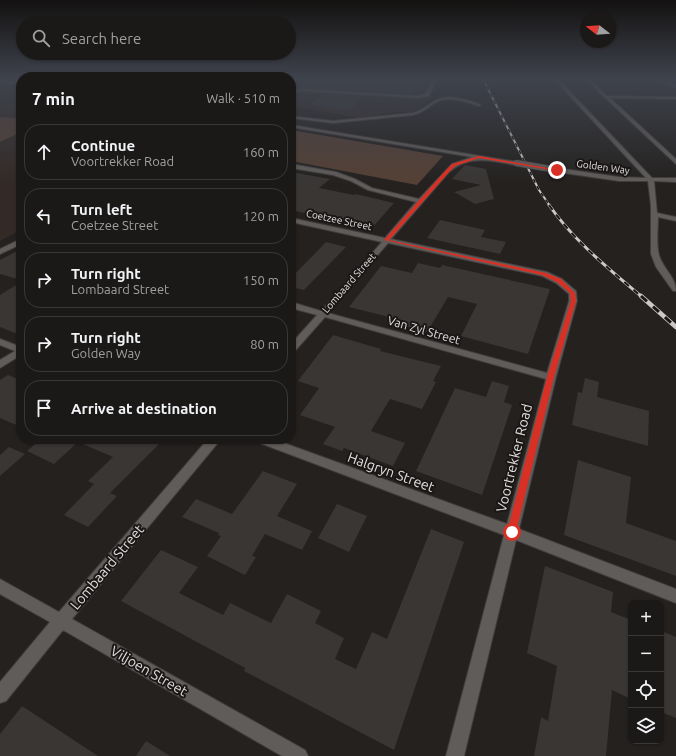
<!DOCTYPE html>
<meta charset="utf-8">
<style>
:root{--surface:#1b1917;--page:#242220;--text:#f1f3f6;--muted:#a0a0a1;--line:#393836}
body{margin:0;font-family:Ubuntu,sans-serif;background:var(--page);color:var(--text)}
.controls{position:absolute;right:12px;bottom:12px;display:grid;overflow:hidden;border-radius:8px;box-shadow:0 1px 3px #0004}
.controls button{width:36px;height:36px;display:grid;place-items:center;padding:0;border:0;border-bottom:1px solid var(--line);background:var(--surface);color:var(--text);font:20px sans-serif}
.compass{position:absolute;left:580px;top:12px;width:36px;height:36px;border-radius:50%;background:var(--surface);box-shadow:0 1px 3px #0004;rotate:287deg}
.stop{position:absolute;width:12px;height:12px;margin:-9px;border:3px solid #d93025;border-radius:50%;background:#fff}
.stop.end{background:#d93025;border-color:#fff;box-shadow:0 1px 4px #0008}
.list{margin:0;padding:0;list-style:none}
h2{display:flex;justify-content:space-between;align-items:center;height:52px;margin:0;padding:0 16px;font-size:17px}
h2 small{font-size:13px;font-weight:400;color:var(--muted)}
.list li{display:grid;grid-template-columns:26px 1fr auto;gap:12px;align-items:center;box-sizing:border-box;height:56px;margin:0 8px 8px;padding:0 8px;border:1px solid var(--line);border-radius:16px}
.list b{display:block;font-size:15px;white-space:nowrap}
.list p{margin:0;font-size:13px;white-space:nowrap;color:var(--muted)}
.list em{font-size:13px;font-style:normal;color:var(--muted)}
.icon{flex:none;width:22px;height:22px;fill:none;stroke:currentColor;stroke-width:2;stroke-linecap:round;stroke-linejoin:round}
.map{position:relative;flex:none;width:676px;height:756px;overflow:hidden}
.search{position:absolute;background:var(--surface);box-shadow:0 1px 3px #0004;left:16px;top:16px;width:280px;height:44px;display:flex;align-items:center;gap:10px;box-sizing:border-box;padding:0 14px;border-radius:22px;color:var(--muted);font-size:15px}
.panel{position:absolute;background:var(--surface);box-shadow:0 1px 3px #0004;left:16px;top:72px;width:280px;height:372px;border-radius:16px}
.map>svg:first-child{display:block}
</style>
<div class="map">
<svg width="676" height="756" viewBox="0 0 676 756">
<rect width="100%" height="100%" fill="#24211f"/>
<path fill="#332a26" d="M291 79H436L431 98 415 111 387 113 360 118 291 106Z
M0 85 21 88V230L0 241Z"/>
<path fill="#554035" d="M0 117 21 119V132L0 142Z
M291 130 443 156 417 185 291 161Z"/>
<path fill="#393634" d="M306 79H423L420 83H422L414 94 305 88Z
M327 94 362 96 350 111 308 104Z
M465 165 486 169 494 199 475 204 454 192 481 185 452 179Z
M291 172 330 179 319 188 354 195 356 194 394 203 372 228 291 210Z
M440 220 485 230 481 237 506 242 500 254 427 238Z
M326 242 346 247 304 290 291 287V278Z
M21 249V280L0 274V260Z
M418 263 440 268 442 265 550 289 528 354 461 336 477 304 448 297 427 332 402 325 405 321 349 307 381 266 412 273Z
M21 282V328L15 333 0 327V295Z
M333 335 381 349 380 351 441 366 433 381 436 382 422 409 390 399 371 431 405 443 393 466 344 448 342 451 323 444 335 427 300 415 319 388 298 381Z
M8 375 21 380V427L0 418V380Z
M585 378 599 382 597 397 649 411 648 446 572 425 578 392 582 393Z
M492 381 509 386 504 402 512 405 482 495 416 471 455 388 486 397Z
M41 439H49L57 443 61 439H164L110 493 117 496 88 527 64 515 94 484 88 481 113 457 78 442 54 464 27 451Z
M9 447 25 454 0 476V455Z
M578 460 631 477 626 523 676 541V576L564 535Z
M263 471 297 484 277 516 312 531 302 550 265 534 252 556 256 557 245 575 207 556 221 536 218 535 219 533 182 517 196 499 232 514Z
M337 504 367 516 349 552 318 538Z
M431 529 464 542 394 750 244 671 245 668 121 601 161 550 198 567 179 593 223 615 230 603 271 623 287 594 321 611 315 623 344 638 335 659 356 669 372 632 387 639Z
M545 566 613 592 611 612 631 620V699L612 690 606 756H534L541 717 548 721 557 666 527 653Z
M661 631 676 637V718L661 712Z
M22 706 98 756H0V734Z
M146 741 170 756H136Z"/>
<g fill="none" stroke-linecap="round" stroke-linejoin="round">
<defs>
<path id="minor" d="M433 79H437L429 96 417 98 303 91 291 93V91L303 89 417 96 425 94Z
M554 79H558L652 178H676V182L654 181 657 213 676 217V221L658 217C658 229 656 244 659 255 663 269 676 277 676 291H673L656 267 651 254V206L648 181H619L557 172 554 170 557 168 619 177 646 178Z
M585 79H589L607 96 676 97V99L610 98 676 159V164Z
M652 79H657L676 85V87Z
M0 80 21 83V85L0 82Z
M452 97 471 101 481 105 479 106C466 102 448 95 435 103 427 108 422 113 413 115L333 123 291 118V116L333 121 413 113C430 108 431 97 452 97Z
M291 125 518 162V164L516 165C491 161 470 154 449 172L391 239 547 272 562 279 576 291 577 301 556 377 519 529 676 589V603L516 540 464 756H446L504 535 257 442 255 439H273L507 524 546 379 325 317 294 352 291 353V344L317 315 291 308V302L321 311 382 242 291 222V218L385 238 416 202 368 190 351 181 333 175 291 168V164L336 172 355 179 372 188 419 199 452 164 472 157 291 127ZM388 243 542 276 556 283 569 294V301L547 373 328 313Z
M21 239V244L0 254V249Z
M0 339 21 347V355L0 368V360L15 351 0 345Z
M208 439H221L72 619 305 750 308 756H282L63 630 6 701 0 703V682L50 622 0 594V579L59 612Z"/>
</defs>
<use href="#minor" stroke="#403d3c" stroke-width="2"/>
<use href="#minor" fill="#605c5a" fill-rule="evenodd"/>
<defs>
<path id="rail-far2" d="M483 79 539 190 550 206"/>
<path id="rail-far1" d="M549 205C574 241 609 269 642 297"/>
<path id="rail" d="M641 296 676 327"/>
</defs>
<use href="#rail-far2" stroke="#cbc9c7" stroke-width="2"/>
<use href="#rail-far1" stroke="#cbc9c7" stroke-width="3"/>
<use href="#rail" stroke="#cbc9c7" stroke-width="4.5"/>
<use href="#rail-far2" stroke="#1a1716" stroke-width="1.5" stroke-dasharray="4" stroke-linecap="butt"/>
<use href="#rail-far1" stroke="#1a1716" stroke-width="2" stroke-dasharray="6" stroke-linecap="butt"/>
<use href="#rail" stroke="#1a1716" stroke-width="3" stroke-dasharray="8" stroke-linecap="butt"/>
<defs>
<path id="minor-bridge" d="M516 163 557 170"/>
</defs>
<use href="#minor-bridge" stroke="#403d3c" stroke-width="7" stroke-linecap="butt"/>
<use href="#minor-bridge" stroke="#605c5a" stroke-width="6"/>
</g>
<linearGradient id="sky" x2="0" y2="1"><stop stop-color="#141211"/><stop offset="0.43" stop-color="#3f434d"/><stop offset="1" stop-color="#3f434d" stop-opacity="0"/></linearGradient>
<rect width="676" height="184" fill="url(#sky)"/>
<path fill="#d93025" d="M479 156 559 170 557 171 479 158 455 166 449 172 389 240 546 273 561 279 575 293 576 301 554 377 516 532 512 536 507 532 547 377 571 301 570 293 557 282 542 275 384 240 446 170 452 164Z"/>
<g text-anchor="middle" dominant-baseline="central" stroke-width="4" stroke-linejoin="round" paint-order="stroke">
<g font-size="10" fill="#e1dfdd" stroke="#1a1716">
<text transform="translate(603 167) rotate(8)">Golden Way</text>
<text transform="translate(339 220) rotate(12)">Coetzee Street</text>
<text transform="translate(349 283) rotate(-49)">Lombaard Street</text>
</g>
<g font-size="12" fill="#e1dfdd" stroke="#1a1716">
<text transform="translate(424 330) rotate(16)">Van Zyl Street</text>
</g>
<g font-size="14" fill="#e1dfdd" stroke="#1a1716">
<text transform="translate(514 458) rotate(-76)">Voortrekker Road</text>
<text transform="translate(391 472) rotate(20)">Halgryn Street</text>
<text transform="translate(107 567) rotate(-50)">Lombaard Street</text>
<text transform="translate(149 671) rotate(30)">Viljoen Street</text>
</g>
</g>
</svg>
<div class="controls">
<button>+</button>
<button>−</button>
<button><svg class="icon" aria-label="locate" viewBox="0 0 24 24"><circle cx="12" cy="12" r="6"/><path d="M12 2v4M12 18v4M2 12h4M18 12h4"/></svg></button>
<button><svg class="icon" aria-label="layers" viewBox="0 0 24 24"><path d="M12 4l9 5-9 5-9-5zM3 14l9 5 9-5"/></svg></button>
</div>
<svg class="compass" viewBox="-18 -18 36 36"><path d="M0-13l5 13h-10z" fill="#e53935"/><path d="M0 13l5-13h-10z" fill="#a0a0a1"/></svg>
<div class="stop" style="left:512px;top:532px"></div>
<div class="stop end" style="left:557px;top:170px"></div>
<div class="search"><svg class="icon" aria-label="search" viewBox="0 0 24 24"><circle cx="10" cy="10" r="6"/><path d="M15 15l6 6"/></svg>Search here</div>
<section class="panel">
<h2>7 min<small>Walk · 510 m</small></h2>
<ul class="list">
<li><svg class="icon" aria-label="ahead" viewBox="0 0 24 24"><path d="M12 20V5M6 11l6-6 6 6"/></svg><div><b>Continue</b><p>Voortrekker Road</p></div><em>160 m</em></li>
<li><svg class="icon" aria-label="left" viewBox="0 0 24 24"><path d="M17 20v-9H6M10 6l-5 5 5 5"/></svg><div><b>Turn left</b><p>Coetzee Street</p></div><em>120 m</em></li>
<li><svg class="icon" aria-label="right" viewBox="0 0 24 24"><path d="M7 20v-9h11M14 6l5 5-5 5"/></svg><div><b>Turn right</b><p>Lombaard Street</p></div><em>150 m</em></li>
<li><svg class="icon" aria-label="right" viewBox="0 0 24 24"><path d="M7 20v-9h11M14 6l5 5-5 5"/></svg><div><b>Turn right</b><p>Golden Way</p></div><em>80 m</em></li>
<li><svg class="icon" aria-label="arrive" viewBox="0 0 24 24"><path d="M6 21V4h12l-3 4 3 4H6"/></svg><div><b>Arrive at destination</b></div></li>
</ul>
</section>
</div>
